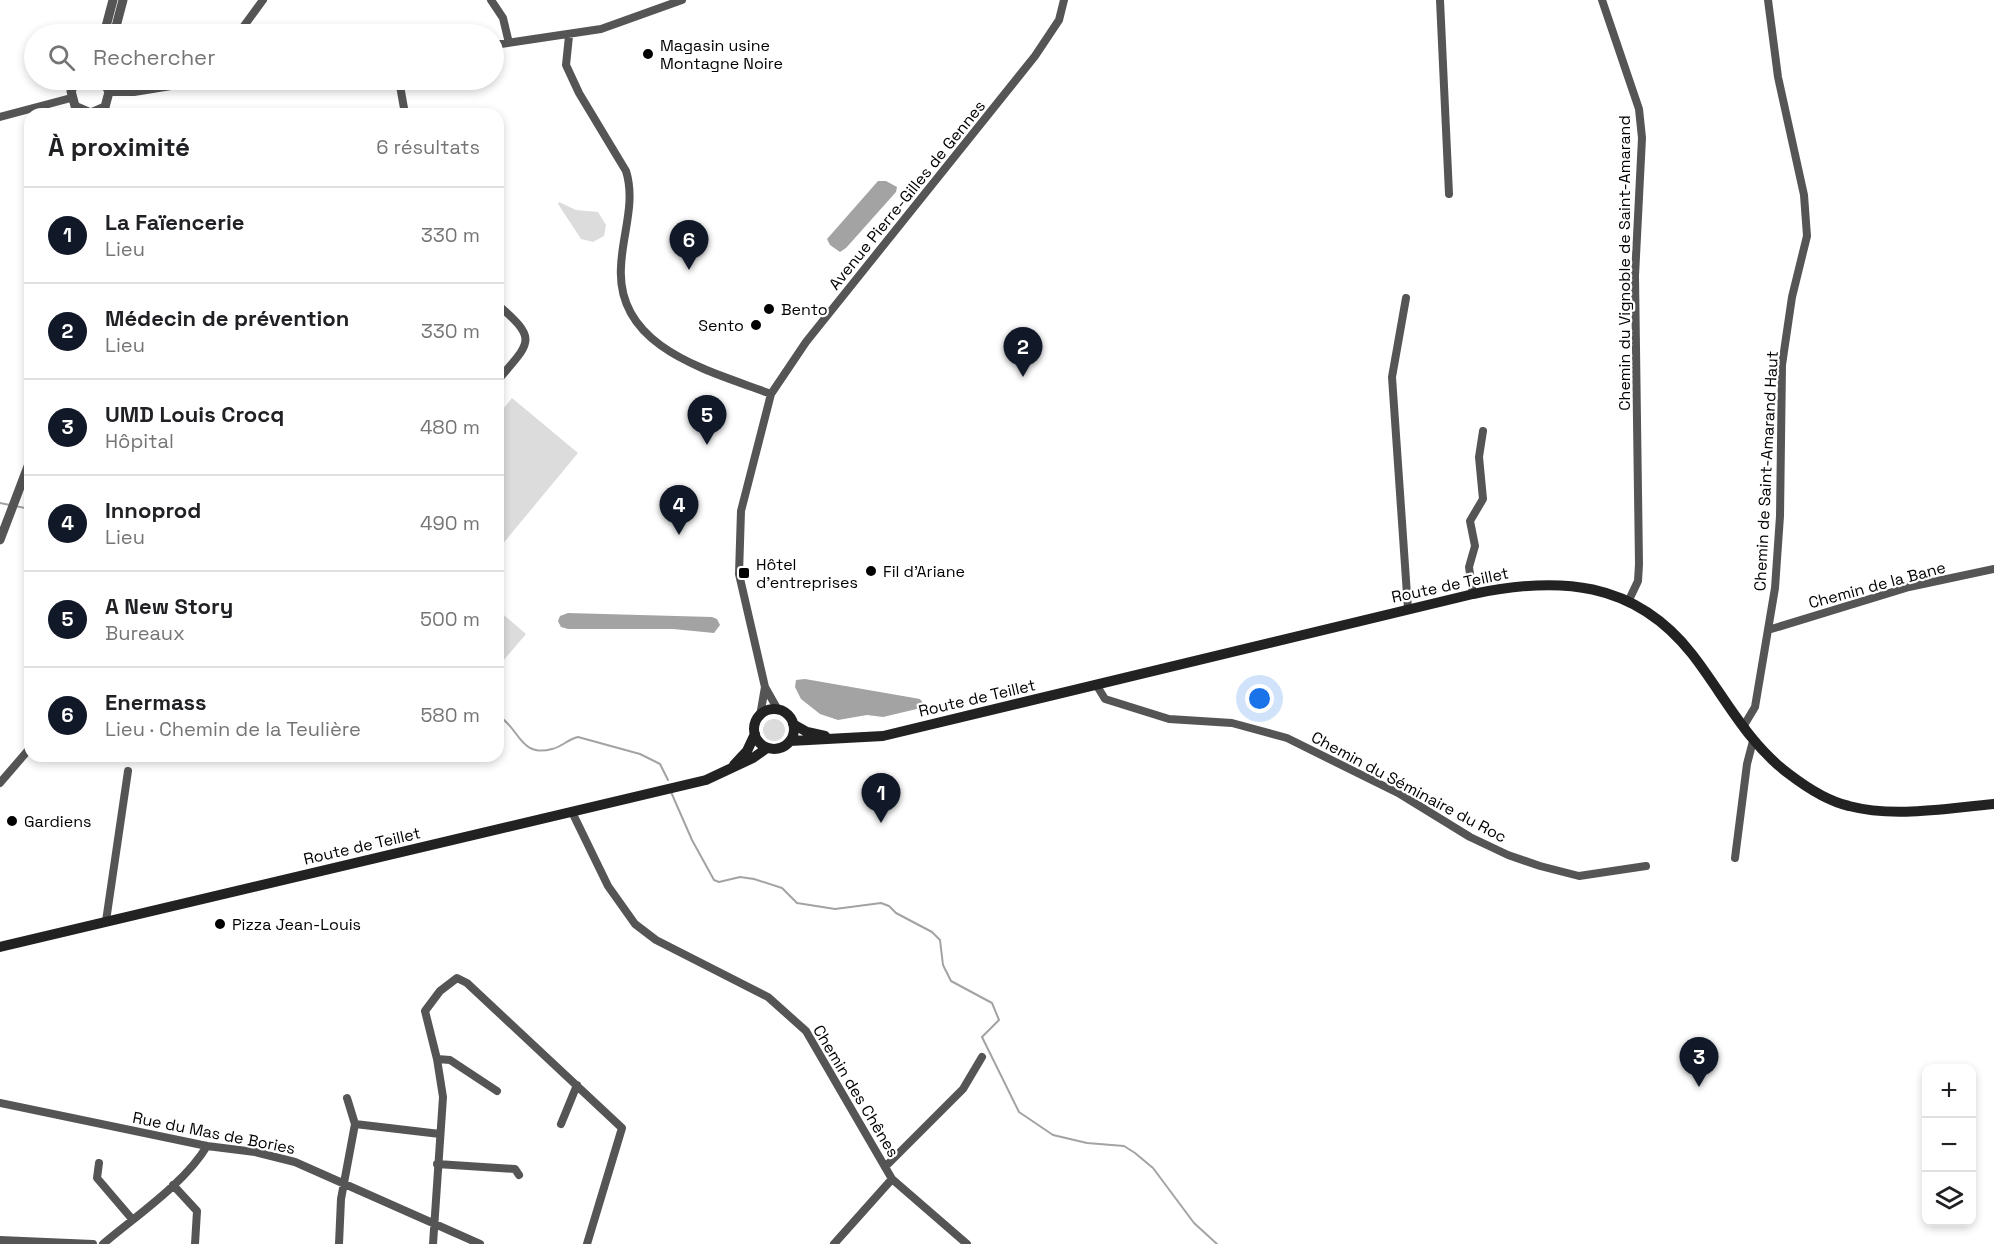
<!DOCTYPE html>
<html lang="fr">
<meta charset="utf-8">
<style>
:root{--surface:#fff;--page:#f6f6f6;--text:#202124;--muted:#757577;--line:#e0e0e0;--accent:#111827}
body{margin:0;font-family:"Space Grotesk",sans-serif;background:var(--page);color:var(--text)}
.controls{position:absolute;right:18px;bottom:18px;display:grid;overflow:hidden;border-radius:12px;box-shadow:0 3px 9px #0003}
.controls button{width:54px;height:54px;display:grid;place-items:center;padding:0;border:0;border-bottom:2px solid var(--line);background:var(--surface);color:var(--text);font:30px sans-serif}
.you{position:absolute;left:1260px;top:699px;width:21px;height:21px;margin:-15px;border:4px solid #fff;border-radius:50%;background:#1a73e8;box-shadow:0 0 0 9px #1a73e833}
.badge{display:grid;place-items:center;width:39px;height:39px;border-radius:50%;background:var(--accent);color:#fff;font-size:20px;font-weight:700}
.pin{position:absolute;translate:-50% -50px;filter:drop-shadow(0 2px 3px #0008)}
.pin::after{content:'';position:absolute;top:32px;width:21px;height:18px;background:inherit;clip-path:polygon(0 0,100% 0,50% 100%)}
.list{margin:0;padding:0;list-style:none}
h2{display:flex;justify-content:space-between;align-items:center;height:78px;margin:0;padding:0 24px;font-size:26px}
h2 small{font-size:20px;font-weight:400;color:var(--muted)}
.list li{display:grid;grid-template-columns:39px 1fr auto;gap:18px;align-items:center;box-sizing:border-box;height:96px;padding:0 24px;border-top:2px solid var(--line)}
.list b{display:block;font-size:22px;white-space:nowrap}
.list p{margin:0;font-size:20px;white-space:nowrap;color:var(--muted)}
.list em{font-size:20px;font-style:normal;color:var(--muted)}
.icon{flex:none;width:33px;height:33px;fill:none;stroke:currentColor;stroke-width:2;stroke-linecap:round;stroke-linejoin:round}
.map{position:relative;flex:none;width:1994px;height:1244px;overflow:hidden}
.search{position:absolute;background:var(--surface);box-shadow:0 3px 9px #0003;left:24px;top:24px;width:480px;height:66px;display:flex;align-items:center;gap:15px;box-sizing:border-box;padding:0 21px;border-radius:33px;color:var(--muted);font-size:22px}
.panel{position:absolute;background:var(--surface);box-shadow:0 3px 9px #0003;left:24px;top:108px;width:480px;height:654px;border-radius:18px}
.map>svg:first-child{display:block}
</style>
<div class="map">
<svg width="1994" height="1244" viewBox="0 0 1994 1244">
<rect width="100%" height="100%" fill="#fff"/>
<path fill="#dcdcdc" d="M559 202 576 210 598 212 606 225 604 236 593 242 581 239 558 204Z
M512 398 578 453 501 546 498 544V415Z
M498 610 526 634 498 667Z
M763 730a11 11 0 1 1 22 0a11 11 0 1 1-22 0Z"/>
<path fill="#a3a3a3" d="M878 181H886L897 187 896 192 846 248 840 252 830 245 827 239Z
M568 613 712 617 717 619 720 625 714 633 673 629H568L561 627 558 621 560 616Z
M805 679 920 699 923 703 921 708 883 717 867 715 838 720 820 714 801 699 795 687 796 680Z"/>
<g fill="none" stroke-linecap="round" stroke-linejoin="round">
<path stroke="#a3a3a3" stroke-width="2" d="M0 503 10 505
M15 506 30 509
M498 716C519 726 519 758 552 749 562 747 568 739 578 737L640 754 660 764 668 780
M671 792 692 840 714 880 719 882 740 877 754 879 782 888 797 903 835 909 881 903 889 906 896 913 932 932 940 940 943 965 951 981 992 1003 999 1020 982 1037 1019 1112 1053 1135 1087 1143 1124 1146 1135 1153 1153 1168 1194 1223 1217 1244"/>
<path stroke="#555" stroke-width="8" d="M491 0 503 18 509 43
M1440 0 1449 194
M1602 0 1639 109 1642 138 1635 276 1639 564 1638 581 1628 602
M238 34 263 0
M569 36 566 65 579 93 626 171C636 203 622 235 621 267 616 349 711 371 771 394
M494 45 601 29 682 0
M399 80 405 114
M109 92H134L208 80
M0 117 71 98
M1406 298 1392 377 1408 609
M498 305C539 340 530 342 498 380
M1473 594 1469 567 1475 546 1470 521 1483 499 1479 457 1483 431
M1768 630 1909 587 1994 569
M1097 686 1105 699 1169 719 1232 723 1287 738 1400 794 1470 837 1508 855 1540 866 1579 876 1646 866
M778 710 765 687 739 574 741 511 771 394 806 342 1035 56 1059 20 1064 0
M760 716 765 687
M1743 727 1755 707 1775 588 1780 516 1782 365 1792 297 1807 236 1804 195 1778 77 1768 0
M0 783 30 748
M572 812 608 886 635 924 656 940 768 997 806 1031 892 1179 967 1244
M1735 858 1747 764 1753 741
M106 921 128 771
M437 1059 450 1060 497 1091
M0 1103 207 1146 255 1152 295 1162 480 1244
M355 1124 440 1134
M561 1124 577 1085
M99 1163 97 1178 132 1219
M437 1164 515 1169 519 1175
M885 1167 963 1089 982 1057
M173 1185 197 1211 195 1244
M0 1240 93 1244
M103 1244C136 1216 185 1183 207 1146
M339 1244 341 1199 355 1124 347 1098
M433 1244 443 1097 437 1059 425 1011 440 991 457 978 467 983 622 1128 587 1244
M834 1244 892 1179"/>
<path stroke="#555" stroke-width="9" d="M104 34 113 0
M114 34 123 0
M77 80 71 91 75 106 91 113 105 107
M103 80 109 92 105 107 106 114
M0 540 30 461"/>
<path stroke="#222" stroke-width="10" d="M754 729a20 20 0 1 1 40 0a20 20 0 1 1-40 0Z
M793 724 807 732 825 736
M790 741 883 736 1473 594C1558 576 1634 580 1692 654 1724 695 1746 742 1789 774 1806 787 1827 801 1849 806 1895 818 1947 808 1994 804
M734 765 747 751 755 734
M0 947 706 780 753 758 767 748"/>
</g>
<g fill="#000" stroke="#fff" stroke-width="2">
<circle cx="648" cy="54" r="6"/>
<circle cx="769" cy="309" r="6"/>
<circle cx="756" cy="325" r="6"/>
<circle cx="871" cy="571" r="6"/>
<rect x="738" y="567" width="12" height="12" rx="3"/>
<circle cx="12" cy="821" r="6"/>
<circle cx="220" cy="924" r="6"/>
</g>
<g text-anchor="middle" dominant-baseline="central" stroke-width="4.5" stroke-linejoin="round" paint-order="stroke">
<g font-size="16" fill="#000" stroke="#fff" text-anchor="start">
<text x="660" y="45">Magasin usine<tspan x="660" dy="18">Montagne Noire</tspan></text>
<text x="781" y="309">Bento</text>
<text x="744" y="325" text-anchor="end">Sento</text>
<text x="756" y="564">Hôtel<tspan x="756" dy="18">d'entreprises</tspan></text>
<text x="883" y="571">Fil d'Ariane</text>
<text x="24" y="821">Gardiens</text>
<text x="232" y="924">Pizza Jean-Louis</text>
</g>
<g font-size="16" fill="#000" stroke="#fff">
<text transform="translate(907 195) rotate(-51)">Avenue Pierre-Gilles de Gennes</text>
<text transform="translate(1624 263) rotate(-90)">Chemin du Vignoble de Saint-Amarand</text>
<text transform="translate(1766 471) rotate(-87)">Chemin de Saint-Amarand Haut</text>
<text transform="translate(1450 585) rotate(-12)">Route de Teillet</text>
<text transform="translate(1877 585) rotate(-15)">Chemin de la Bane</text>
<text transform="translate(977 698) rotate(-13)">Route de Teillet</text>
<text transform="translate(1409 787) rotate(28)">Chemin du Séminaire du Roc</text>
<text transform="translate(362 846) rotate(-13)">Route de Teillet</text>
<text transform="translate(856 1091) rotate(59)">Chemin des Chênes</text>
<text transform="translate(214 1133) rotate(11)">Rue du Mas de Bories</text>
</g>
</g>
</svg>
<div class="controls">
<button>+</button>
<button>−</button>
<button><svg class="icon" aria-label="layers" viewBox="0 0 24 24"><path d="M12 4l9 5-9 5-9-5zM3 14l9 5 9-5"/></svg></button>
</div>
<div class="you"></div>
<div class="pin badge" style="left:881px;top:823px">1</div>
<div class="pin badge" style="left:1023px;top:377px">2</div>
<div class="pin badge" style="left:1699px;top:1087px">3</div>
<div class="pin badge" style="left:679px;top:535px">4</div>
<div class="pin badge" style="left:707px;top:445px">5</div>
<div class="pin badge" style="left:689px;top:270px">6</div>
<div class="search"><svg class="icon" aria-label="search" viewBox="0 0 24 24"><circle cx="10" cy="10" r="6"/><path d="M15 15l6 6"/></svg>Rechercher</div>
<section class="panel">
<h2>À proximité<small>6 résultats</small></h2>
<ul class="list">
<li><span class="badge">1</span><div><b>La Faïencerie</b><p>Lieu</p></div><em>330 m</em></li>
<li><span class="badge">2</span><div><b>Médecin de prévention</b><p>Lieu</p></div><em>330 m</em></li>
<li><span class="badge">3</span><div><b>UMD Louis Crocq</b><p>Hôpital</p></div><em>480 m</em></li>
<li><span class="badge">4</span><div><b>Innoprod</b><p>Lieu</p></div><em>490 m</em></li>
<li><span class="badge">5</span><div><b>A New Story</b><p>Bureaux</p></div><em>500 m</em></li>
<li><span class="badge">6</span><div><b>Enermass</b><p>Lieu · Chemin de la Teulière</p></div><em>580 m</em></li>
</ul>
</section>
</div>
